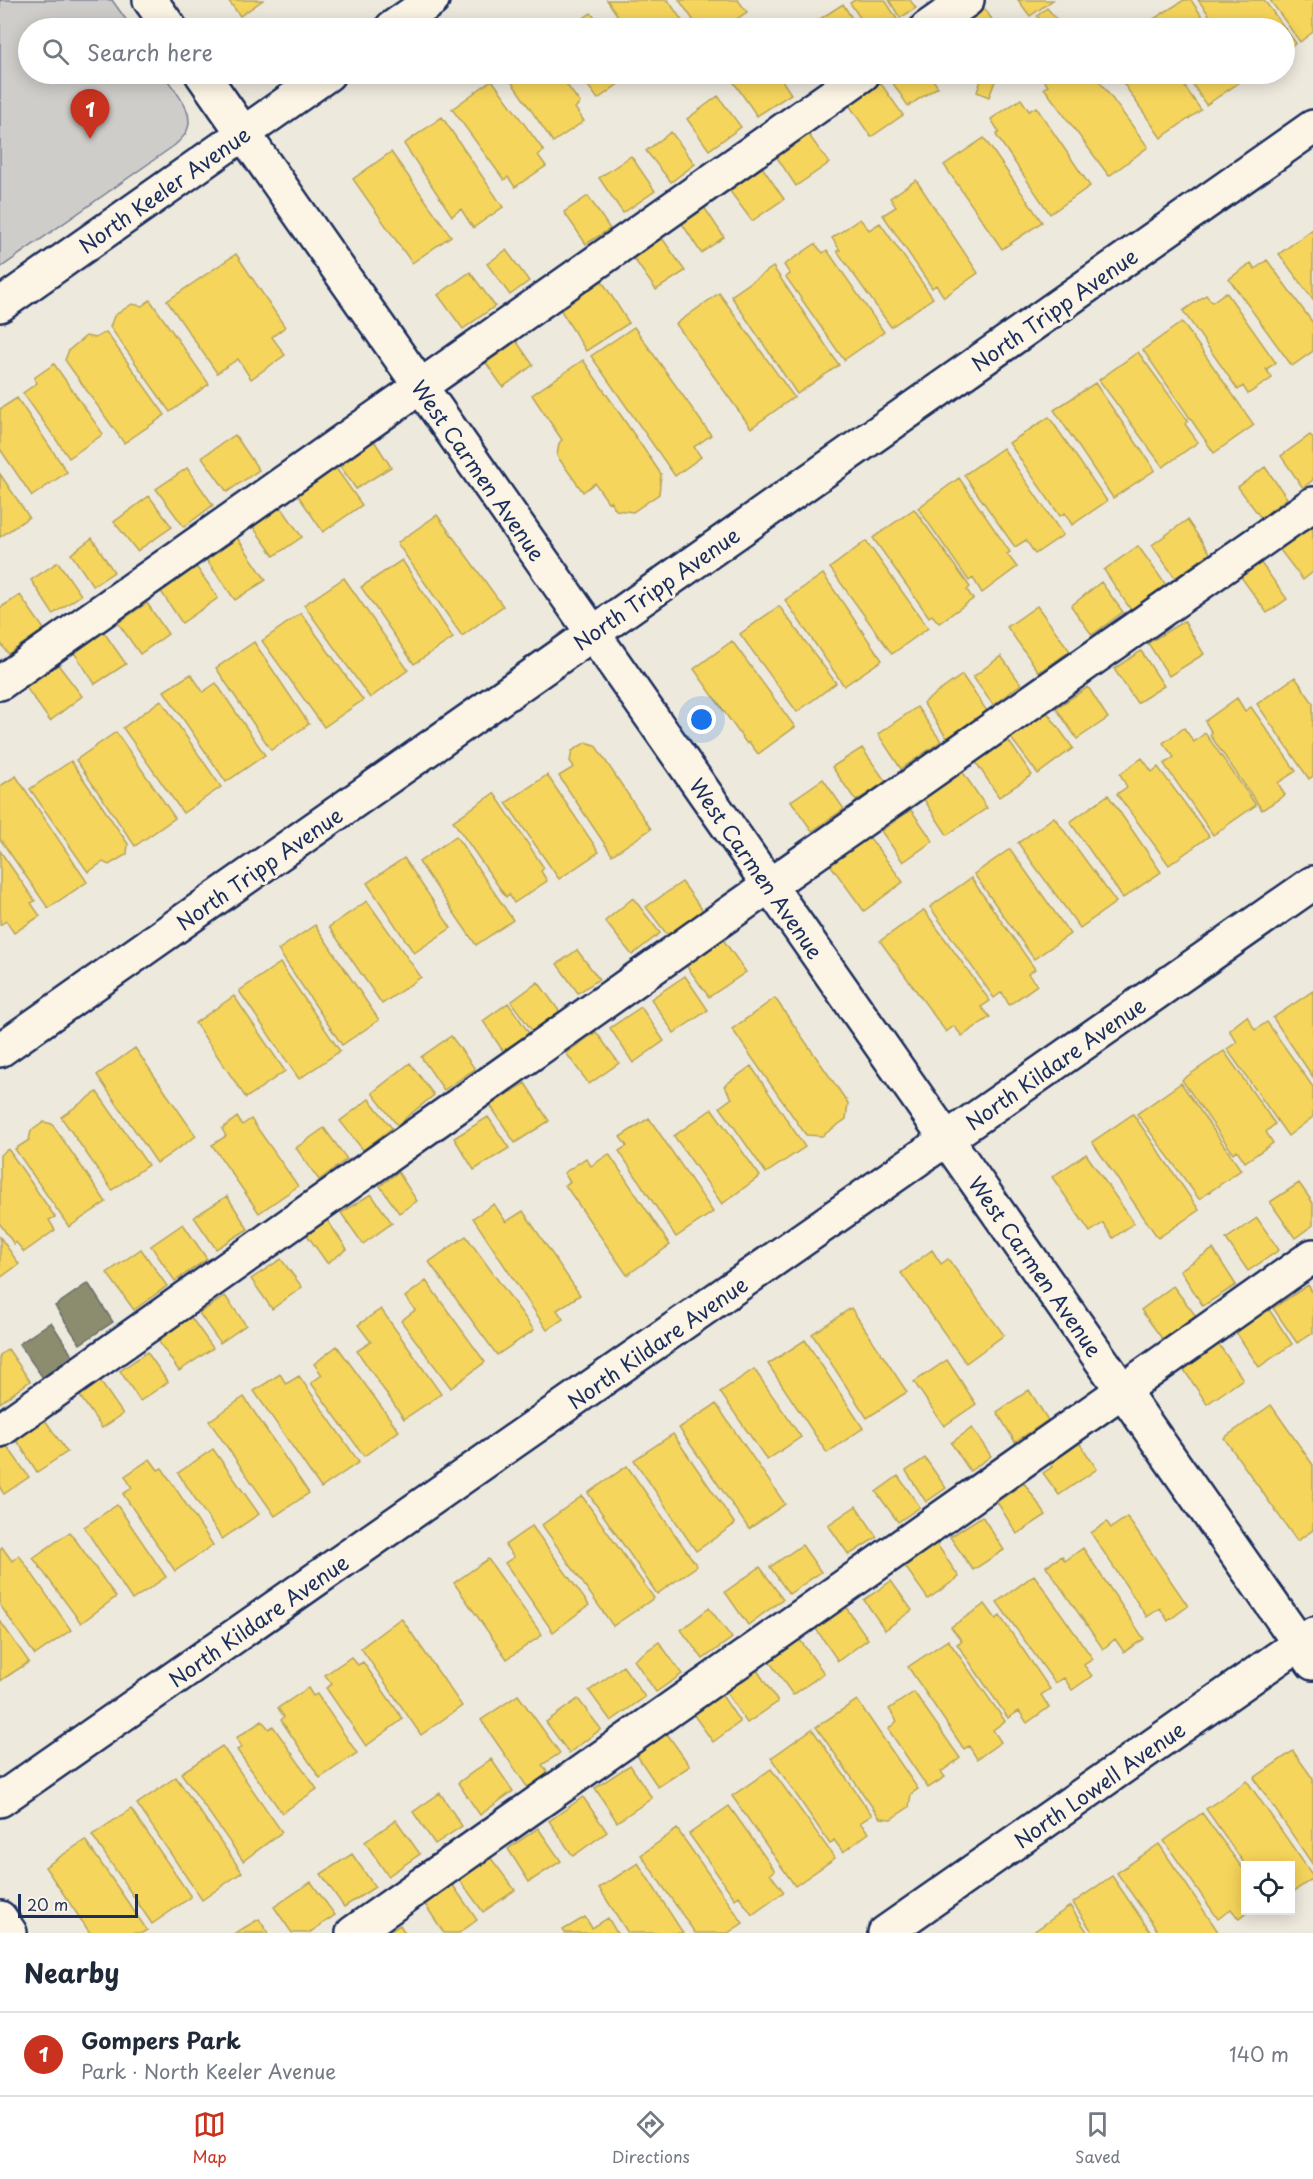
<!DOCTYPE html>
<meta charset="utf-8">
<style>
:root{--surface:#fff;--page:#f6f6f7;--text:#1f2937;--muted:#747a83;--line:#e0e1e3;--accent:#c8321e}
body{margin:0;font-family:"Playpen Sans",sans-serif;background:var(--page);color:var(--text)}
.controls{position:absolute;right:18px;bottom:18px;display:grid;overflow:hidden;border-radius:0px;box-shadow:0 3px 15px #0003}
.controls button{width:54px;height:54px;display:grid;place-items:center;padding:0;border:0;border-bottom:2px solid var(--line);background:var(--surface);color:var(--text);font:30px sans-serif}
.scale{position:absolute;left:18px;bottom:15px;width:120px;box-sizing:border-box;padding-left:6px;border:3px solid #1b2f5e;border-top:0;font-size:16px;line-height:21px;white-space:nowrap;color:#1b2f5e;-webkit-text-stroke:4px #fcf5e5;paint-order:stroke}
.you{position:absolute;left:702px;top:720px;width:21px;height:21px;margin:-15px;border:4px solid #fff;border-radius:50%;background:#1a73e8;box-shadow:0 0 0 9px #1a73e833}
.badge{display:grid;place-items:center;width:39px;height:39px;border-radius:50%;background:var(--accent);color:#fff;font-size:20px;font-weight:700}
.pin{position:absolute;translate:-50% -50px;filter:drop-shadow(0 2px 3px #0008)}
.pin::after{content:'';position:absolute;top:32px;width:21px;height:18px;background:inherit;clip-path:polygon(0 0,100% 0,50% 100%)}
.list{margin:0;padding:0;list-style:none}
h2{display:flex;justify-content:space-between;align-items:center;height:78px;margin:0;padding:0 24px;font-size:26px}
h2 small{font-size:20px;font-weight:400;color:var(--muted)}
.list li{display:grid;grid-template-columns:39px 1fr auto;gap:18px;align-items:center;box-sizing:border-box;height:84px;padding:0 24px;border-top:2px solid var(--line)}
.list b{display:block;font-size:22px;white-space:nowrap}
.list p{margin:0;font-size:20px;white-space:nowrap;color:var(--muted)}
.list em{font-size:20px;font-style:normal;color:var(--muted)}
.icon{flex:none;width:33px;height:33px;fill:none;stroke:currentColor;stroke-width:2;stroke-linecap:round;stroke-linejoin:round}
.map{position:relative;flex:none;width:1313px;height:1933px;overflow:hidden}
.search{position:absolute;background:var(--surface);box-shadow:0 3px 15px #0003;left:18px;right:18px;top:18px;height:66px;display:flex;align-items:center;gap:15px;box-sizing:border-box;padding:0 21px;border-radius:33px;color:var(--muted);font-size:22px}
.sheet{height:162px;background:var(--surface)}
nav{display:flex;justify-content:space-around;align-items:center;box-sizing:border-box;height:84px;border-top:2px solid var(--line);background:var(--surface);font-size:16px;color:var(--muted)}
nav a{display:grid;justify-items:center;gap:3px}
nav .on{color:var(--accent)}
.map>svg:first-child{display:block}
</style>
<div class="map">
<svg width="1313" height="1933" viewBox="0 0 1313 1933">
<rect width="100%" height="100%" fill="#eee9dd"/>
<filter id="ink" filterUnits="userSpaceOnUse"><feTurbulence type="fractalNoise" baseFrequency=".0167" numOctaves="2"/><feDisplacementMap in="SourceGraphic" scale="12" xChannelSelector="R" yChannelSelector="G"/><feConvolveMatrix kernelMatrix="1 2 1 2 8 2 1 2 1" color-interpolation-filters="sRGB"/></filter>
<g filter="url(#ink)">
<path fill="#cfcdca" stroke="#757e94" stroke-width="1.5" d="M0 0H112L132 28H28V74H163C173 89 199 114 185 134 183 138 178 142 175 145L0 268Z"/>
<path fill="#f6d55c" stroke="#b4a35d" stroke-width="1.5" d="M228 0H263L240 16Z
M607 0H668L687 28H626Z
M679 0H738L747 12 723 28H699Z
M855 0H885L897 19 883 28H867L850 3Z
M889 0H910L916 8 900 18Z
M1018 0H1053L1030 16Z
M1184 0H1191L1210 28H1157L1152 20Z
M1198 0H1264L1296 43 1284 52V28H1219Z
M1270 0H1313V32L1300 42Z
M843 4 858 28H810L809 26Z
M981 4 998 28H950Z
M1047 8 1058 21 1048 28 1037 16Z
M591 13 603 28H569Z
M506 74H559L580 103 575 108 584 121 553 142Z
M579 74H632L598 99Z
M728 74H778L791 94 757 116Z
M887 74H929L938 87 908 106Z
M983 74 996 79 989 97 977 92Z
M1048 74H1094L1148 147 1109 176 1044 88 1048 86 1042 78Z
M1117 74H1176L1201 110 1161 138Z
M1186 74H1239L1243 80 1206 105Z
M492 80 544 151 538 155 546 166 515 187 508 177 504 180 452 109Z
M879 81 903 115 871 137 847 102Z
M718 96 741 127 709 150 687 119Z
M1021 99 1029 111 1036 107 1090 186 1050 214 996 135 999 132 991 119Z
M442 117 503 207 473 228 461 209 452 216 404 144Z
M806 131 829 163 796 186 774 153Z
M671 132 695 164 671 182 646 151Z
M984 138 1042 222 1002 249 944 165Z
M391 152 451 236 412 263 353 179Z
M631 156 655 191 623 213 599 178Z
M762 167 784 199 752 221 729 190Z
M916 180 978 273 944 297 936 285 932 288 883 215 896 207 890 198Z
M588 196 610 229 586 244 564 212Z
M704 207 724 237 701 253 681 222Z
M860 219 869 230 880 223 933 298 891 327 837 251 840 250 832 238Z
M1313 229V300L1279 254Z
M660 235 685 271 656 290 632 256Z
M815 244 823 253 827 250 884 332 844 360 786 277 790 274 784 265Z
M506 250 529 281 510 295 487 264Z
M236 254 285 327 272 337 285 355 251 379 238 359 217 373 167 301Z
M1267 260 1313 323V351L1292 366 1229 279 1251 263 1255 269Z
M773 267 839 365 797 394 731 296Z
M470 272 495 306 463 329 438 295Z
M602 281 629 323 586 351 560 309Z
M1226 292 1276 363 1266 369 1272 378 1248 394 1243 386 1238 390 1183 311 1206 295 1212 302Z
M719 293 794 397 751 428 676 324Z
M150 300 209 384 170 412 110 327 114 316 132 304 142 306Z
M1182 322 1254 425 1214 453 1143 350Z
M634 327 711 435 694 447 701 457 675 476 591 356Z
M106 332 165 415 124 443 65 360 69 350 86 336 95 338Z
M512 335 533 365 503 387 481 356Z
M1138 352 1188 421 1185 424 1198 442 1163 467 1099 380Z
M583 360 661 474 659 494 633 512 616 510 610 501 608 502 595 483 583 492 557 456 559 443 562 440 532 395Z
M54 364 103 434 69 458 23 393 37 383 34 378Z
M1095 383 1155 470 1113 498 1054 410Z
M17 398 67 472 32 496 0 449V409Z
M1049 417 1107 501 1072 525 1065 513 1060 516 1009 443Z
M235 435 259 470 227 492 202 457Z
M1310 435 1313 438V480L1303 488 1281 456Z
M371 436 391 467 356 489 336 460Z
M1003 448 1063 535 1035 554 1026 540 1015 547 964 475Z
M333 464 362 505 323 532 295 491Z
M1265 467 1287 498 1261 518 1238 487Z
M187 468 213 505 184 527 156 489Z
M0 474 29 517 0 537Z
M959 478 1010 552 1007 554 1017 567 982 593 973 578 969 581 918 508Z
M149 496 172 527 137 551 114 522Z
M281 507 302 537 274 556 253 527Z
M914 509 970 587 967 590 973 599 939 623 932 615 929 617 873 538Z
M437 515 503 606 462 636 397 543Z
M1187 520 1210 553 1175 578 1152 545Z
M1313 525V572L1303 580 1280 550Z
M236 536 266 580 235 600 205 558Z
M92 538 114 572 93 586 71 554Z
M866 541 928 628 892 654 830 568Z
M1138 546 1166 585 1131 610 1104 570Z
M402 560 453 638 414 664 361 587Z
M58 562 81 595 53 614 31 580Z
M1261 563 1287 599 1267 613 1241 577Z
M195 565 218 598 182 623 160 590Z
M823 574 882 660 844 686 785 600Z
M344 578 408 670 370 698 304 605Z
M1101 582 1123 612 1092 635 1071 606Z
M20 595 44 629 8 654 0 642V608Z
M147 603 168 634 140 654 118 623Z
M779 606 836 683 797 712 740 634Z
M1037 606 1070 651 1039 672 1007 627Z
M301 613 363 700 324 727 262 641Z
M1184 621 1204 654 1169 676 1148 643Z
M103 631 126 664 95 684 73 651Z
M732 641 795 727 758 754 749 742 747 744 694 669Z
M254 642 309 724 271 750 216 668Z
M1141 651 1164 686 1137 703 1114 669Z
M1001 656 1021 684 993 705 973 677Z
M56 662 82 696 50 721 25 686Z
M191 674 203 692 216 683 265 755 226 782 164 691Z
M962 675 987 711 947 738 923 703Z
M1295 677 1313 703V776L1309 779 1257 704Z
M1088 687 1108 718 1077 739 1056 708Z
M1237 698 1245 711 1251 707 1296 771 1278 783 1285 795 1262 810 1210 735 1212 733 1205 721Z
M161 700 221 787 183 813 123 728Z
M917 707 941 741 901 769 878 734Z
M1047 712 1073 748 1038 774 1011 738Z
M1184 728 1194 742 1205 733 1256 805 1213 835 1164 764 1174 757 1163 743Z
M116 732 175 818 135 846 76 760Z
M1008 740 1032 775 999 797 975 761Z
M586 742 595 745 651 829 612 855 559 776 574 767 570 761 572 751Z
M862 748 886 782 856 801 832 767Z
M1142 758 1152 772 1158 767 1209 836 1169 865 1117 794 1127 787 1120 774Z
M71 761 128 844 127 854 109 865 103 862 88 872 30 789Z
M962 771 987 808 947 835 923 798Z
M547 775 599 852 559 879 506 803Z
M16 776 87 882 48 908 0 839V786Z
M823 779 844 809 812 831 791 801Z
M494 793 544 868 541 871 547 881 514 903 509 894 506 897 453 821Z
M1108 795 1161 872 1123 898 1070 822Z
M911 810 933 841 903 862 881 831Z
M1054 817 1116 902 1080 928 1018 843Z
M867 834 903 882 864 911 829 863Z
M456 836 513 920 476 945 419 862Z
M1010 849 1070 934 1034 959 974 874Z
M0 851 35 901 31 903 40 916 14 933 6 921 0 925Z
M404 858 451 928 414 953 367 883Z
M971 878 1035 969 1028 974 1037 985 1009 1005 1002 992 994 998 930 907Z
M682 882 704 912 669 937 646 907Z
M633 898 660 933 632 955 605 921Z
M367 901 421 977 382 1004 329 927Z
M924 910 990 1001 981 1007 990 1017 962 1036 954 1026 946 1032 880 941Z
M315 925 379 1020 342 1045 278 950Z
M722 938 746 972 709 997 685 964Z
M577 950 599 979 578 993 557 964Z
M280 963 340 1051 299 1079 239 991Z
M685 976 708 1010 674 1033 651 999Z
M538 982 560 1012 533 1032 511 1002Z
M1313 991V1077L1273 1018Z
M234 996 285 1071 246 1098 195 1023Z
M775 998 848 1103 846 1119 822 1136 806 1135 732 1029Z
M508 1003 529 1033 503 1051 483 1021Z
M641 1007 664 1041 633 1063 610 1028Z
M1247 1016 1255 1030 1267 1022 1313 1087V1117L1288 1136 1227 1049 1237 1042 1229 1030Z
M596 1032 619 1063 589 1084 566 1053Z
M451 1036 475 1069 444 1090 421 1057Z
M135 1048 196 1136 157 1163 97 1075Z
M1224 1051 1275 1124 1266 1132 1273 1143 1245 1162 1237 1150 1233 1153 1182 1080Z
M410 1063 434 1095 397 1125 372 1093Z
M751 1066 805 1147 766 1173 720 1107 732 1098 724 1086Z
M525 1083 549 1121 515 1143 490 1105Z
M1181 1083 1241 1170 1199 1199 1137 1114Z
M97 1092 148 1165 112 1190 61 1117Z
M369 1099 392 1128 363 1150 340 1121Z
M712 1109 760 1176 722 1204 674 1136Z
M1133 1114 1199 1210 1158 1238 1092 1142Z
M237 1117 242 1125 251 1119 298 1186 259 1213 212 1145 226 1136 222 1129Z
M488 1117 509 1148 474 1170 454 1138Z
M649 1118 713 1212 676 1237 619 1151 627 1146 620 1137Z
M44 1122 52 1124 106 1202 69 1227 15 1149 29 1140 31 1131Z
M324 1128 347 1159 319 1180 296 1148Z
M8 1149 55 1217 49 1220 55 1230 24 1252 16 1242 14 1244 0 1224V1155Z
M609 1154 670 1245 627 1275 565 1185 570 1182 564 1173 586 1158 591 1166Z
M1086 1154 1134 1223 1113 1238 1103 1223 1090 1232 1052 1177Z
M398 1172 417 1201 399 1213 380 1186Z
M1299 1183 1313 1203V1225L1295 1238 1270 1202Z
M371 1194 392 1223 363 1244 341 1213Z
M227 1196 248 1229 216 1249 194 1217Z
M494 1204 506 1222 523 1211 580 1295 557 1310 563 1319 547 1330 473 1218Z
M1257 1218 1279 1250 1248 1271 1226 1239Z
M327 1220 347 1249 327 1263 307 1235Z
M183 1224 207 1259 175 1281 151 1246Z
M466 1236 534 1330 497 1355 429 1262Z
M0 1237 19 1264 0 1278Z
M141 1249 167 1286 134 1310 107 1273Z
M1213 1249 1236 1285 1203 1306 1180 1270Z
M932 1250 941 1264 948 1259 1004 1335 966 1363 901 1273Z
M281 1259 302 1287 272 1309 251 1279Z
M426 1281 485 1362 451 1388 401 1321 415 1310 405 1297Z
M1308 1285 1313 1293V1333L1297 1343 1273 1308Z
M1173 1286 1196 1316 1163 1340 1141 1310Z
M225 1296 246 1325 220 1343 199 1313Z
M851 1308 907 1392 867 1418 812 1334Z
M1268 1308 1292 1344 1259 1367 1235 1331Z
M381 1309 441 1394 404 1419 357 1351 371 1342 358 1325Z
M190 1316 213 1348 179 1371 157 1339Z
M805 1340 863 1428 827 1453 768 1364Z
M1217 1342 1243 1379 1207 1404 1182 1367Z
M337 1346 399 1431 364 1456 311 1383 322 1375 314 1364Z
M8 1349 30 1381 0 1403V1355Z
M147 1352 168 1382 140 1401 120 1371Z
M947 1360 976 1404 944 1426 914 1382Z
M754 1369 801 1437 767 1460 720 1392Z
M280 1374 286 1384 299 1376 359 1462 321 1488 254 1391Z
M100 1381 123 1414 102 1428 79 1395Z
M1029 1390 1048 1420 1015 1442 997 1412Z
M244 1397 309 1493 275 1516 209 1421Z
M716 1404 785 1504 749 1529 679 1428Z
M1271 1405 1313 1465V1530L1297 1541 1224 1438Z
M45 1420 67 1452 37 1472 16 1439Z
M972 1428 991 1456 970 1471 951 1443Z
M673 1434 735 1524 696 1551 634 1460Z
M1078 1441 1097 1469 1059 1495 1043 1473 1052 1467 1048 1462Z
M7 1446 29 1477 4 1494 0 1488V1451Z
M213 1449 259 1514 222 1539 178 1473Z
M925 1458 946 1488 926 1502 906 1471Z
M150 1459 158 1470 162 1468 213 1545 175 1571 123 1494 132 1488 125 1476Z
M627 1466 697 1566 657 1594 588 1493Z
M898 1476 920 1507 898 1522 876 1492Z
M1024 1483 1046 1515 1017 1534 997 1502Z
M582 1496 654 1598 613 1626 542 1525Z
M117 1505 166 1577 132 1600 84 1527Z
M856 1506 877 1537 849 1555 828 1525Z
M982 1516 1004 1550 973 1570 950 1537Z
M1127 1517 1188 1606 1168 1621 1160 1608 1147 1617 1091 1533 1107 1522 1111 1528Z
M532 1526 589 1605 553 1632 505 1563 514 1557 505 1545Z
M70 1532 116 1597 81 1623 33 1558Z
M936 1543 959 1577 928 1599 904 1565Z
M802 1545 821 1572 789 1594 770 1567Z
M2 1547 12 1561 19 1555 71 1630 35 1655 0 1605V1549Z
M1083 1548 1144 1639 1124 1652 1115 1639 1103 1649 1046 1566 1062 1556 1065 1561Z
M488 1559 542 1635 507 1659 454 1583Z
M760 1567 783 1599 748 1625 725 1592Z
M1034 1575 1093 1659 1084 1665 1092 1676 1072 1690 1064 1678 1055 1683 997 1602Z
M891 1581 912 1610 885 1630 864 1600Z
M985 1604 996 1619 1000 1616 1050 1689 1041 1695 1049 1707 1027 1723 1019 1711 1008 1718 957 1644 962 1641 951 1627Z
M845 1606 868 1639 838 1661 816 1629Z
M709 1608 732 1638 703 1659 681 1630Z
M401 1618 462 1706 421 1735 361 1648Z
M0 1621 29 1662 0 1681Z
M800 1640 824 1673 793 1695 769 1661Z
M948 1640 1005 1721 993 1730 1001 1742 977 1759 969 1746 964 1749 908 1667Z
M659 1642 682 1674 656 1692 634 1660Z
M351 1657 358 1665 363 1662 403 1719 366 1746 326 1688 332 1684 325 1675Z
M623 1666 645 1697 611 1721 589 1691Z
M757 1670 778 1702 747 1723 725 1691Z
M308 1688 313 1696 317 1694 357 1753 320 1778 281 1720 284 1717 278 1708Z
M914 1692 960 1758 941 1772 945 1777 928 1788 888 1729 897 1721 889 1709Z
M721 1694 740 1722 713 1742 693 1714Z
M518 1695 560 1753 542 1765 548 1773 528 1788 481 1720Z
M578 1699 601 1729 569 1753 546 1722Z
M857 1700 918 1789 911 1794 909 1807 891 1819 880 1818 816 1727Z
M262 1721 269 1729 273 1726 317 1789 282 1813 237 1750 242 1747 236 1738Z
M812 1729 872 1815 860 1823 869 1833 843 1852 834 1840 830 1844 771 1758Z
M665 1731 690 1766 658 1787 634 1751Z
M222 1746 282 1832 243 1861 181 1773Z
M1293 1751 1313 1779V1865L1254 1778Z
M491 1759 513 1791 480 1815 458 1783Z
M630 1765 652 1798 617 1822 595 1788Z
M771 1769 835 1858 795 1886 732 1796Z
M176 1777 242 1872 202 1900 137 1804Z
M1247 1781 1313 1876V1878L1290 1894V1866H1246L1206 1809Z
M440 1793 462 1826 435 1844 413 1812Z
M583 1797 607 1832 573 1856 549 1821Z
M729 1806 775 1871 770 1874 784 1892 752 1915 739 1896 735 1899 689 1834Z
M131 1809 191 1897 152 1924 92 1835Z
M1202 1813 1246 1873V1910H1251L1239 1919 1231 1909 1218 1919 1164 1841Z
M396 1820 420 1854 388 1876 365 1842Z
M538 1828 561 1861 529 1882 508 1849Z
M677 1829 743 1923 728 1933H695L641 1855Z
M85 1840 147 1930 142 1933H90L45 1867Z
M1159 1844 1219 1933H1159L1117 1873Z
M352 1854 375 1887 344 1907 321 1874Z
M490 1857 515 1890 483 1912 459 1879Z
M638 1863 683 1933H628L599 1888Z
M1112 1876 1151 1933H1093L1073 1903Z
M311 1882 335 1915 309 1933H292L274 1907Z
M452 1884 477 1920 459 1933H444L424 1903Z
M1070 1906 1088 1933H1032Z
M585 1917 592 1928 608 1918 617 1933H565L563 1930Z
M259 1919 268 1933H235Z
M400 1925 405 1933H387Z"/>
<path fill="#8c8c6e" stroke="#6a7069" stroke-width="1.5" d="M88 1283 113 1322 80 1344 55 1306Z
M51 1322 74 1358 43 1378 19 1344Z"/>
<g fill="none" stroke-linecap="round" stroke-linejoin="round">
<defs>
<path id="minor" d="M150 0 170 28
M392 28 432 0
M927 28 967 0
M202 74 1313 1663
M0 305 328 74
M0 683 863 74
M0 1050 1313 127
M0 1430 723 918 1313 504
M0 1800 1313 883
M353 1933 1313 1256
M885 1933 1313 1634"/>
<path id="major" d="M0 1918 10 1933"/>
</defs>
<use href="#minor" stroke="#1b2f5e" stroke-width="38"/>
<use href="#major" stroke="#1b2f5e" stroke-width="38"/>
<use href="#minor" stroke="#fcf5e5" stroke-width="33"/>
<use href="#major" stroke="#fcf5e5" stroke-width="33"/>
</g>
</g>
<g text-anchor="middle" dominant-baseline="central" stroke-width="6" stroke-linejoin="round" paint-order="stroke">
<g font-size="21" fill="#1b2f5e" stroke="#fcf5e5">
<text transform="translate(164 189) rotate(-35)">North Keeler Avenue</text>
<text transform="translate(1054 309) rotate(-35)">North Tripp Avenue</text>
<text transform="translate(479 470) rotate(55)">West Carmen Avenue</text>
<text transform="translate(656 588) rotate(-35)">North Tripp Avenue</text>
<text transform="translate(259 868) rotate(-35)">North Tripp Avenue</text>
<text transform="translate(757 868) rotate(55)">West Carmen Avenue</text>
<text transform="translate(1055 1063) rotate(-35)">North Kildare Avenue</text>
<text transform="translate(1036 1266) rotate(55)">West Carmen Avenue</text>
<text transform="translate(657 1342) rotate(-35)">North Kildare Avenue</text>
<text transform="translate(258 1620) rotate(-35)">North Kildare Avenue</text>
<text transform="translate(1099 1784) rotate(-35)">North Lowell Avenue</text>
</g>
</g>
</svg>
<div class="controls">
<button><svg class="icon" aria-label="locate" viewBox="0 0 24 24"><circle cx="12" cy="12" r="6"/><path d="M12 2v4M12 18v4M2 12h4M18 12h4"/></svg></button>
</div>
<div class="scale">20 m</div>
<div class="you"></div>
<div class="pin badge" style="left:90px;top:139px">1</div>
<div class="search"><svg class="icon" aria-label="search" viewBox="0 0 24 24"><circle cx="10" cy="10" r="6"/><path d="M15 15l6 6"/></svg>Search here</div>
</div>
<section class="sheet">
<h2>Nearby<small></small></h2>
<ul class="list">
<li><span class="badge">1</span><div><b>Gompers Park</b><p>Park · North Keeler Avenue</p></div><em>140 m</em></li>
</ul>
</section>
<nav>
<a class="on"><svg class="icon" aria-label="map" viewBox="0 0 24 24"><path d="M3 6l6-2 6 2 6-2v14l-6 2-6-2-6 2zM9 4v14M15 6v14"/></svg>Map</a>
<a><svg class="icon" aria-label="directions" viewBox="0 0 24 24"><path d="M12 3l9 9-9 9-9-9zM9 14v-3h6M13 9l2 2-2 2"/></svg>Directions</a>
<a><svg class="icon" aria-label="saved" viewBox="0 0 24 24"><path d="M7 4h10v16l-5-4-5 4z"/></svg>Saved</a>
</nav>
